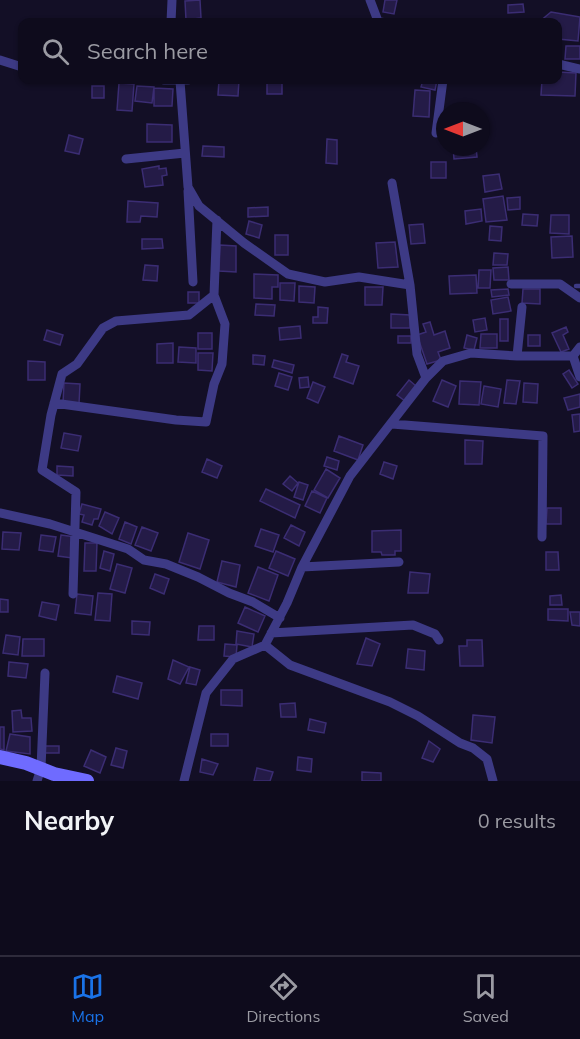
<!DOCTYPE html>
<style>
:root{--surface:#0e0b1c;--page:#1c1929;--text:#f1f3f6;--muted:#9b9ba3;--line:#2e2b3b;--accent:#1a73e8}
body{margin:0;font-family:Mulish,sans-serif;background:var(--page);color:var(--text)}
.compass{position:absolute;left:436px;top:102px;width:54px;height:54px;border-radius:50%;background:var(--surface);box-shadow:0 2px 4px #0004;rotate:270deg}
.list{margin:0;padding:0;list-style:none}
h2{display:flex;justify-content:space-between;align-items:center;height:78px;margin:0;padding:0 24px;font-size:26px}
h2 small{font-size:20px;font-weight:400;color:var(--muted)}
.icon{flex:none;width:33px;height:33px;fill:none;stroke:currentColor;stroke-width:2;stroke-linecap:round;stroke-linejoin:round}
.map{position:relative;flex:none;width:580px;height:781px;overflow:hidden}
.search{position:absolute;background:var(--surface);box-shadow:0 2px 4px #0004;left:18px;right:18px;top:18px;height:66px;display:flex;align-items:center;gap:15px;box-sizing:border-box;padding:0 21px;border-radius:12px;color:var(--muted);font-size:22px}
.sheet{height:174px;background:var(--surface)}
nav{display:flex;justify-content:space-around;align-items:center;box-sizing:border-box;height:84px;border-top:2px solid var(--line);background:var(--surface);font-size:16px;color:var(--muted)}
nav a{display:grid;justify-items:center;gap:3px}
nav .on{color:var(--accent)}
.map>svg:first-child{display:block}
</style>
<div class="map">
<svg width="580" height="781" viewBox="0 0 580 781">
<rect width="100%" height="100%" fill="#130f26"/>
<path fill="#241b47" stroke="#3b2d73" stroke-width="1.5" d="M200 0 201 18 186 20 185 1Z
M385 0H397L394 14 383 12Z
M523 4 524 12 508 13V5Z
M551 12 580 17 578 41 558 39V22H539Z
M566 46H580V59H565Z
M558 72 576 73 575 96 541 95 542 80H558Z
M219 80H239L238 96 218 95Z
M267 80H282V94H267Z
M423 80H437L435 90 421 87Z
M119 83 134 84 132 111 117 110Z
M92 86H104V98H92Z
M137 86 154 87 152 103 135 101Z
M154 88 173 89 172 106H154Z
M415 90 430 91 429 117 413 116Z
M147 124 172 125V142H147Z
M69 135 83 139 79 154 65 151Z
M327 139 337 140V164L326 163Z
M203 146 224 147V157L202 156Z
M453 147H476L477 157 454 159Z
M431 162H446V178H431Z
M159 166V169L166 168 167 175 162 176 163 185 145 187 142 169Z
M499 174 502 189 485 192 483 176Z
M503 196 507 220 486 222 483 199Z
M520 197V209L508 210 507 198Z
M128 201 158 203 157 217 141 216 140 222H127Z
M268 207V216L248 217V208Z
M481 209 482 221 466 224 465 211Z
M523 214 538 215 537 226 522 225Z
M551 215H569V234L550 233Z
M249 221 262 225 259 238 246 234Z
M423 224 425 243 411 244 409 225Z
M490 226 502 227 501 241 489 240Z
M275 235H288V255H275Z
M572 236 573 257 552 258 551 237Z
M142 239H162L163 248 142 249Z
M395 242 398 267 378 268 376 243Z
M220 245 236 246V272L219 271Z
M494 253 508 254 507 265H493Z
M145 265 158 266 157 281 143 280Z
M508 267 509 280H494L493 268Z
M479 270H491L490 288H478Z
M254 274 278 275V287H272V299L254 298Z
M476 275 477 293 450 294 449 276Z
M280 283H295L294 301 280 300Z
M299 286 315 287 314 303 299 302Z
M365 287H383L382 305H365Z
M508 289 509 295 492 297 491 290Z
M523 289H540V304L522 303Z
M188 292H199V303H188Z
M508 297 511 311 493 314 491 300Z
M256 304 275 305 274 316 255 315Z
M318 307 328 308 327 323H313V317H318Z
M391 314 410 315V328H391Z
M485 318 487 330 475 332 473 320Z
M500 319H508V341H500Z
M430 322 434 335 445 331 450 348 438 352 441 360 427 364 417 335 426 332 423 324Z
M300 326 301 338 280 340 279 328Z
M566 327 568 332 563 335 569 349 561 352 552 333Z
M47 330 63 335 60 345 44 340Z
M198 333H212V349H198Z
M481 334H497V348H480Z
M467 335 477 338 474 350 464 348Z
M528 335H540V346H528Z
M398 336H411V343H398Z
M173 343V363H157V344Z
M179 347 196 348V363L178 362Z
M198 353H213L212 371 198 370Z
M342 354 348 356 346 362 359 366 353 384 334 377Z
M253 355 265 356 264 365 253 364Z
M274 360 294 365 292 373 272 367Z
M28 361 45 362V380H28Z
M569 370 578 384 572 388 563 374Z
M279 373 292 377 288 390 275 386Z
M308 377 309 387 300 388 299 378Z
M409 380 416 386 405 401 397 395Z
M442 380 456 386 448 407 433 401Z
M507 380 520 381 516 404 504 403Z
M460 381 481 382 479 405 459 404Z
M313 382 325 387 318 403 307 398Z
M64 383 80 384 79 404 63 403Z
M524 383 538 384 537 403 523 402Z
M484 386 501 389 498 407 481 404Z
M580 394V407L568 410 564 398Z
M580 414V431L574 432 572 415Z
M64 433 81 436 78 451 61 448Z
M339 436 363 445 358 460 334 451Z
M465 440 483 441 482 464H465Z
M327 457 339 461 337 470 324 466Z
M207 459 222 466 217 478 202 472Z
M384 462 397 466 393 479 380 474Z
M57 466 73 467V476L57 475Z
M326 469 340 478 328 498 314 490Z
M290 476 298 483 292 491 283 484Z
M299 482 308 485 303 500 294 497Z
M266 489 300 505 295 518 260 501Z
M312 491 327 498 320 513 305 506Z
M82 504 101 509 98 519H94L92 525 82 522 84 515 79 514Z
M547 508H561V524H546Z
M105 512 119 518 112 534 99 526Z
M125 522 137 527 131 544 119 539Z
M291 525 305 532 299 546 284 538Z
M142 527 158 533 151 551 135 545Z
M261 529 279 535 273 552 255 546Z
M401 530V551H395V555H382L381 552H372V531Z
M3 532 21 533 19 550 2 549Z
M188 533 209 540 200 569 179 562Z
M41 535 56 537 53 552 39 550Z
M61 535 75 537 72 558 58 556Z
M85 543H97L96 571H84Z
M104 551 114 554 110 571 100 568Z
M276 551 295 559 288 576 269 568Z
M546 552H558L559 570H546Z
M222 561 240 565 236 587 217 582Z
M117 564 132 568 125 593 110 589Z
M258 567 278 575 269 601 248 593Z
M410 572 430 574 428 593H408Z
M155 574 169 579 164 594 150 588Z
M98 593 112 594 110 621 95 620Z
M77 594 93 596 91 615 75 613Z
M561 595 562 605H550V596Z
M0 599 8 600V612H0Z
M42 602 59 605 56 620 39 616Z
M245 607 265 616 258 632 238 623Z
M548 609H568V621L548 620Z
M570 612H580V626L572 625Z
M132 621 150 622 149 635 132 634Z
M199 626H214V640H198Z
M237 631 254 634 252 647 236 644Z
M6 635 20 637 18 655 3 653Z
M366 638 380 644 372 666 357 664Z
M23 639H44V656H22Z
M467 640H482L483 666H460L459 646H467Z
M225 644 237 645 236 657 224 656Z
M408 649 425 651 424 670 406 668Z
M173 660 189 667 180 684 168 679Z
M9 662 28 664 26 678 8 676Z
M190 667 200 670 196 685 186 683Z
M117 676 142 683 138 699 113 692Z
M221 690H242V706L221 705Z
M295 703 296 717H281L280 704Z
M21 710 22 718H31L32 731 13 732 12 711Z
M473 715 495 717 492 743 471 740Z
M310 719 326 723 324 733 308 730Z
M0 727H4V750L0 749Z
M10 734 30 737V754L6 751Z
M211 734H228V746H211Z
M429 741 440 749 433 762 422 758Z
M44 746H59V753H44Z
M116 748 127 751 123 768 111 765Z
M91 750 106 757 100 773 84 766Z
M298 757 312 759 311 772 297 770Z
M202 759 218 764 213 775 200 772Z
M257 768 273 772 270 781H254Z
M362 772 381 773V781H362Z"/>
<g fill="none" stroke-linecap="round" stroke-linejoin="round">
<path stroke="#3d3a85" stroke-width="4.5" d="M576 286H580"/>
<path stroke="#3d3a85" stroke-width="9" d="M370 0 378 21 382 22
M171 22 172 0
M0 60 22 67
M558 64 580 69
M164 80H188
M180 81 188 187 199 206 244 243 288 274 325 282 359 277 410 285
M436 133 443 80
M126 159 185 153
M392 183 410 285 417 354 426 378
M188 191 193 282
M511 284H560L580 298
M517 356 522 307
M573 356 580 377
M54 403 176 420 206 422 214 384 222 364 225 324 214 295
M392 424 543 436 542 537
M0 513 50 524 128 549 144 560 166 564 198 577 229 593 253 602 280 618
M302 567 399 562
M73 594 76 492 42 470 51 415 62 374 77 364 103 328 116 321 189 315 214 295 217 220
M271 633 413 625 435 634 439 640
M265 645 290 665 390 702 418 716 460 743 473 748 487 759 493 781
M37 781 41 768 45 673
M184 781 206 693 233 659 265 645 287 603 302 567 350 476 426 378 443 361 471 353 517 356H573L580 347"/>
<path stroke="#6f6bff" stroke-width="14" d="M0 757 26 763 54 774 87 781"/>
</g>
</svg>
<svg class="compass" viewBox="-18 -18 36 36"><path d="M0-13l5 13h-10z" fill="#e53935"/><path d="M0 13l5-13h-10z" fill="#9b9ba3"/></svg>
<div class="search"><svg class="icon" aria-label="search" viewBox="0 0 24 24"><circle cx="10" cy="10" r="6"/><path d="M15 15l6 6"/></svg>Search here</div>
</div>
<section class="sheet">
<h2>Nearby<small>0 results</small></h2>
<ul class="list">
</ul>
</section>
<nav>
<a class="on"><svg class="icon" aria-label="map" viewBox="0 0 24 24"><path d="M3 6l6-2 6 2 6-2v14l-6 2-6-2-6 2zM9 4v14M15 6v14"/></svg>Map</a>
<a><svg class="icon" aria-label="directions" viewBox="0 0 24 24"><path d="M12 3l9 9-9 9-9-9zM9 14v-3h6M13 9l2 2-2 2"/></svg>Directions</a>
<a><svg class="icon" aria-label="saved" viewBox="0 0 24 24"><path d="M7 4h10v16l-5-4-5 4z"/></svg>Saved</a>
</nav>
